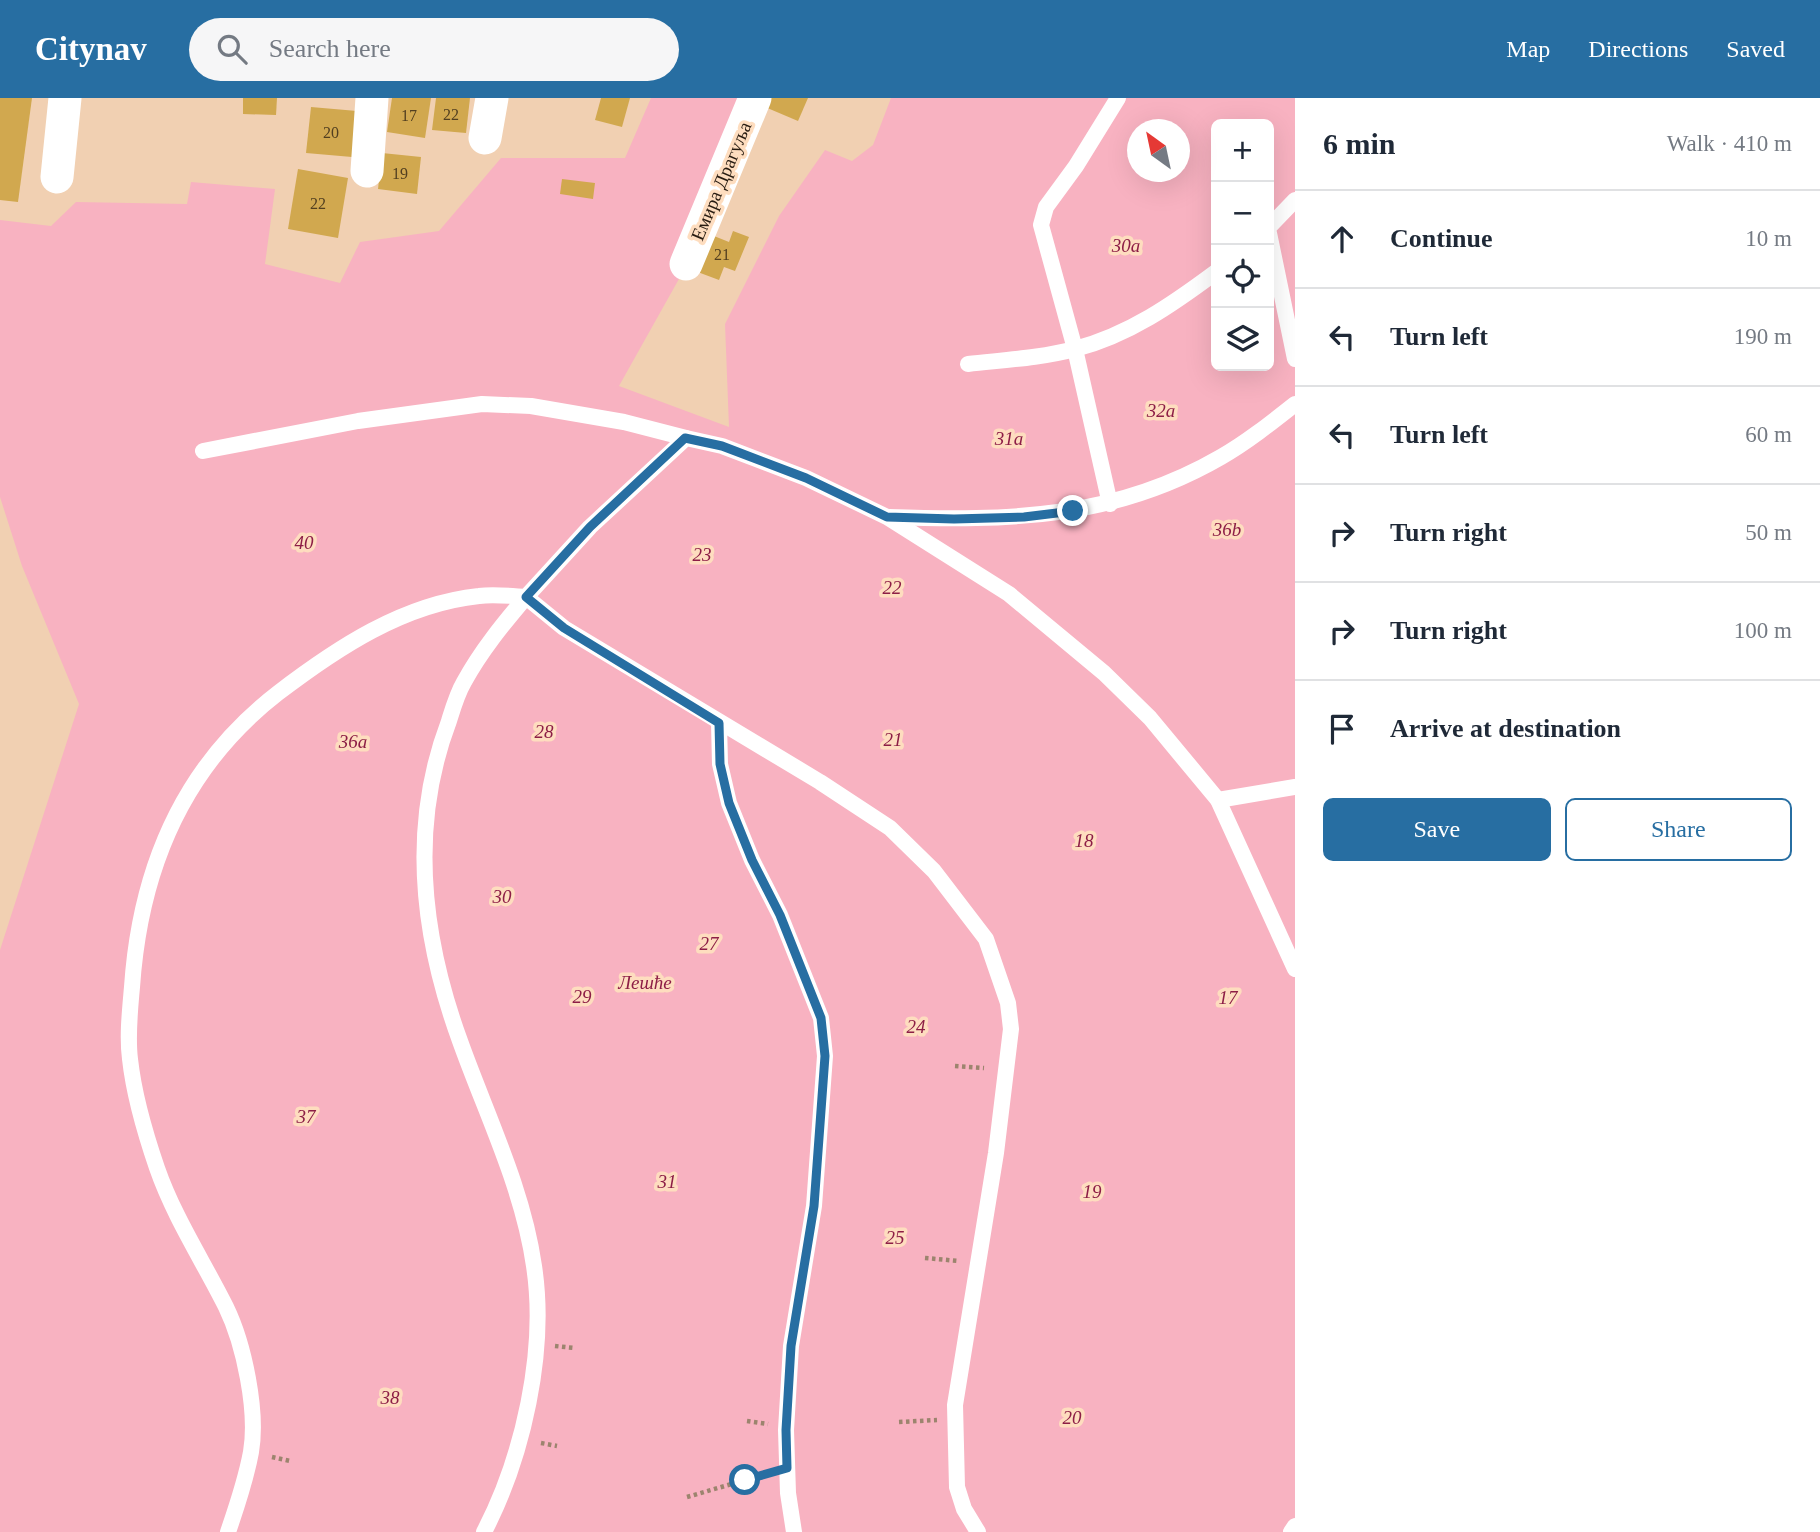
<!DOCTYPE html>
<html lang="en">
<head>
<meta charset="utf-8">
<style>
  body { margin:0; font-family:"Times New Roman",serif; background:#f6f6f7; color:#1f2937 }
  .controls { position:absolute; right:21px; top:21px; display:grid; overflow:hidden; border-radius:10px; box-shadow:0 7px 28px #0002 }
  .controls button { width:63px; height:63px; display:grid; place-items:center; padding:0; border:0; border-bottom:2px solid #e0e1e3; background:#fff; color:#1f2937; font:35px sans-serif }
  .compass { position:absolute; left:1127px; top:21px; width:63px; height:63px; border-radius:50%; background:#fff; box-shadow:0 7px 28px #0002; rotate:327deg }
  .stop { position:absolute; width:21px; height:21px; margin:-16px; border:5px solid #276ea2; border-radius:50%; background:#fff }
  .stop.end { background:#276ea2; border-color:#fff; box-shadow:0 2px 7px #0008 }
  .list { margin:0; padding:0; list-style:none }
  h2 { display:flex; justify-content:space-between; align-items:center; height:91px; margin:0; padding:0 28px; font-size:30px }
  h2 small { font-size:23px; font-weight:400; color:#747a83 }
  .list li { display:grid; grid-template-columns:46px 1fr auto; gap:21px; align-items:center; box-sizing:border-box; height:98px; padding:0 28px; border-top:2px solid #e0e1e3 }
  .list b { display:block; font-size:26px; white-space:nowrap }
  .list em { font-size:23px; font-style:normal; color:#747a83 }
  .actions { display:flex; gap:14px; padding:21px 28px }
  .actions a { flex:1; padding:16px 0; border:2px solid #276ea2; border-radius:10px; text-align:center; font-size:24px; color:#276ea2 }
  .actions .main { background:#276ea2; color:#fff }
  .icon { flex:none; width:38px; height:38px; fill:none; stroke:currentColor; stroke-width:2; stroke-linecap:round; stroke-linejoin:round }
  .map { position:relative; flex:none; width:1295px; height:1434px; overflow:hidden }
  header { display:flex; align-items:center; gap:42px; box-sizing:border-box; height:98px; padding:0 35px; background:#276ea2; color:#fff }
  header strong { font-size:33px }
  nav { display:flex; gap:38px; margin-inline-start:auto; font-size:24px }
  .search { width:490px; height:63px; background:#f6f6f7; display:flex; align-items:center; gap:18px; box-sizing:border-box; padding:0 24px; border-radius:38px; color:#747a83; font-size:26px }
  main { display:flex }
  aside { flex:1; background:#fff }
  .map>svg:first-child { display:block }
  .green { fill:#f8b2c1; fill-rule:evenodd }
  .building { fill:#d1a84f }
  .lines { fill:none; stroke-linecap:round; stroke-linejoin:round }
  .path { stroke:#9c846e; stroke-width:4.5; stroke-dasharray:3.5 3.5; stroke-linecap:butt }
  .lane { stroke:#fff; stroke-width:16 }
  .street { stroke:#fff; stroke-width:33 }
  .route { stroke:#276ea2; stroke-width:9 }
  .labels { text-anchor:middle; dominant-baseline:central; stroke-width:7; stroke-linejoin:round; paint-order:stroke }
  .number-label { font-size:16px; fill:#523f20 }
  .street-label { font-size:19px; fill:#281c11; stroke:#feddbf }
  .park-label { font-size:19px; font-style:italic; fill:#8d1e46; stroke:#feddbf }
</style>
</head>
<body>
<header>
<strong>Citynav</strong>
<div class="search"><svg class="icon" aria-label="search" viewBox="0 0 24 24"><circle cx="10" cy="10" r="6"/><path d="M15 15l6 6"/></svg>Search here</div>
<nav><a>Map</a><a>Directions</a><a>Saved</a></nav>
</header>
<main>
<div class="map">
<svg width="1295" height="1434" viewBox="0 0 1295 1434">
  <rect width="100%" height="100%" fill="#f1d0b2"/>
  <path class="green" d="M 651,0 L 745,0 L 684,172 L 619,288 L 729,329 L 725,226 L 779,118 L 825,52 L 852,63 L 873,47 L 891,0 L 1295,0 L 1295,1434 L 0,1434 L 0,852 L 79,606 L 22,468 L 0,399 L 0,122 L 51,128 L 76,104 L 187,106 L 191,84 L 275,91 L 265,166 L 340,185 L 360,144 L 439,133 L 501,60 L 625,60 ZM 1216,26 L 1269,26 L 1269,268 L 1216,268 ZM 1138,32 L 1180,32 L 1180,74 L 1138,74 Z"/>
  <g class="building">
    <polygon points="0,0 32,0 18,104 0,102"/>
    <polygon points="243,0 277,0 276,17 243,16"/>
    <polygon points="392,0 431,0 425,40 387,34"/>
    <polygon points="436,0 470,0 466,35 432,32"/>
    <polygon points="601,0 630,0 622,29 595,22"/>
    <polygon points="763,0 808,0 798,23 760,7"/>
    <polygon points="311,9 357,13 352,59 306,55"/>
    <polygon points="382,55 421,59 417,96 378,91"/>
    <polygon points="298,71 348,80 338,140 288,131"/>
    <polygon points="562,81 595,85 593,101 560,96"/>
    <polygon points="733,133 749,139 735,173 724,169 719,182 695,173 709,136 729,144"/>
  </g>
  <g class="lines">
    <g class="path">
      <polyline points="955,968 984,970"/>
      <polyline points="925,1160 959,1163"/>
      <polyline points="555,1248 574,1250"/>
      <polyline points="747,1323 768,1326"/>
      <polyline points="899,1324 937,1322"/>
      <polyline points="541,1345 557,1348"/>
      <polyline points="272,1359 290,1363"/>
      <polyline points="687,1399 766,1376"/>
    </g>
    <g class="lane">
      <polyline points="1269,129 1295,102"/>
      <polyline points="1269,135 1295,261"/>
      <path d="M 968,266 C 1003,262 1041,260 1075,251 C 1129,237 1173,206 1216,174"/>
      <polyline points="203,353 358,323 482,306 531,308 624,324 686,340"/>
      <polyline points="1110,406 1075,251 1041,127 1046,109 1076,68 1118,0"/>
      <path d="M 889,419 C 1009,423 1114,421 1221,359 C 1247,344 1271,325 1295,306"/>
      <polyline points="719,625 720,666 729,705 752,762 780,817 821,920 825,958 814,1108 791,1248 786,1332 788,1395 794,1434"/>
      <polyline points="1218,702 1295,689"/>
      <path d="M 228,1434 C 237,1408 246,1381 251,1354 C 258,1313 244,1246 226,1209 C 203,1163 174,1119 157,1070 C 145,1035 134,998 130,961 C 127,938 130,912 132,889 C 140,772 182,669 278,595 C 337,550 403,506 479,498 C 494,496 511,498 526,499 L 590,429 L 686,340 L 722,348 L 806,380 L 887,419 L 1009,496 L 1104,575 L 1150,620 L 1218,702 L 1295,871"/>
      <path d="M 484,1434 C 523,1359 547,1253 534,1168 C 523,1090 486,1016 460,943 C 422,839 409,728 449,623 C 453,610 457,596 464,584 C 481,553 503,526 526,499 L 564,530 L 820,684 L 890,730 L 934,773 L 986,841 L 1008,905 L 1011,931 L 996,1055 L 955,1307 L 957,1389 L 964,1411 L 978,1434"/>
      <polyline points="1291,1434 1295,1428"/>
    </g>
    <g class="street">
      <polyline points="485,40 492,0"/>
      <polyline points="367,73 372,0"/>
      <polyline points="57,79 65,0"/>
      <polyline points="686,166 755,0"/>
    </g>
  </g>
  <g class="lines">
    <polyline class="route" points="745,1382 787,1370 786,1332 791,1248 814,1108 825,958 821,920 780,817 752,762 729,705 720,666 719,625 564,530 526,499 590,429 685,340 722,348 806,380 887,419 954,421 1024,419 1073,413"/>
  </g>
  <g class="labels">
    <g class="number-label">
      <text x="451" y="16">22</text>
      <text x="409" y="17">17</text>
      <text x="331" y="34">20</text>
      <text x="400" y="75">19</text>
      <text x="318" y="105">22</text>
      <text x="722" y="156">21</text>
    </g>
    <g class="street-label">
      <text transform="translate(721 83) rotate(-67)">Емира Драгуља</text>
    </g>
    <g class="park-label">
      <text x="1126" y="147">30a</text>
      <text x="1161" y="312">32a</text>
      <text x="1009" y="340">31a</text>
      <text x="1227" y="431">36b</text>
      <text x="304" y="444">40</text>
      <text x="702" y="456">23</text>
      <text x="892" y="489">22</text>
      <text x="544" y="633">28</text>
      <text x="893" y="641">21</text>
      <text x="353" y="643">36a</text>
      <text x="1084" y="742">18</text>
      <text x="502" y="798">30</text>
      <text x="709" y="845">27</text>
      <text x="645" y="884">Лешће</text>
      <text x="582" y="898">29</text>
      <text x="1228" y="899">17</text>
      <text x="916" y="928">24</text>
      <text x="306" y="1018">37</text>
      <text x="667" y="1083">31</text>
      <text x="1092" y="1093">19</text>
      <text x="895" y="1139">25</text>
      <text x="390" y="1299">38</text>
      <text x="1072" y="1319">20</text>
    </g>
  </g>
</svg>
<div class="controls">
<button>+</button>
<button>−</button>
<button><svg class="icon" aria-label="locate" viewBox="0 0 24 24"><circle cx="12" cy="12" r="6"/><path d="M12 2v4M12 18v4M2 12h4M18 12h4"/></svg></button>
<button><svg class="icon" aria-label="layers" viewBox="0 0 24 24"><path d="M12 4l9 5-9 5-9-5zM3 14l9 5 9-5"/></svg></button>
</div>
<svg class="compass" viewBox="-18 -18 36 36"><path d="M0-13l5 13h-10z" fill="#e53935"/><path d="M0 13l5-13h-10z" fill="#747a83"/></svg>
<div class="stop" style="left:745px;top:1382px"></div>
<div class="stop end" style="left:1073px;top:413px"></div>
</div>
<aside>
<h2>6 min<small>Walk · 410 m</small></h2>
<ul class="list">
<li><svg class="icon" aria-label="ahead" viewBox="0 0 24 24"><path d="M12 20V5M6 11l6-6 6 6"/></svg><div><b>Continue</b></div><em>10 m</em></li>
<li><svg class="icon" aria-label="left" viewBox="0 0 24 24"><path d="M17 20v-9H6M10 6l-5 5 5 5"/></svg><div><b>Turn left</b></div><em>190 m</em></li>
<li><svg class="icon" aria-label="left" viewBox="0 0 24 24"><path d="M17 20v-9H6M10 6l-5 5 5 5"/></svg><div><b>Turn left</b></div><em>60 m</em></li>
<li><svg class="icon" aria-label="right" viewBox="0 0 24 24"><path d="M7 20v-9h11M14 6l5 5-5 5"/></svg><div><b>Turn right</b></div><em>50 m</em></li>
<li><svg class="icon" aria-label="right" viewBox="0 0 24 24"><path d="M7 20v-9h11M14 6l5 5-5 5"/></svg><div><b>Turn right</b></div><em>100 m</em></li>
<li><svg class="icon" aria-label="arrive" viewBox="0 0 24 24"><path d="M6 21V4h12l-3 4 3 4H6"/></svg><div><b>Arrive at destination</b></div></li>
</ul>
<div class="actions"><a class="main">Save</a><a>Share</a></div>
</aside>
</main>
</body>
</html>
